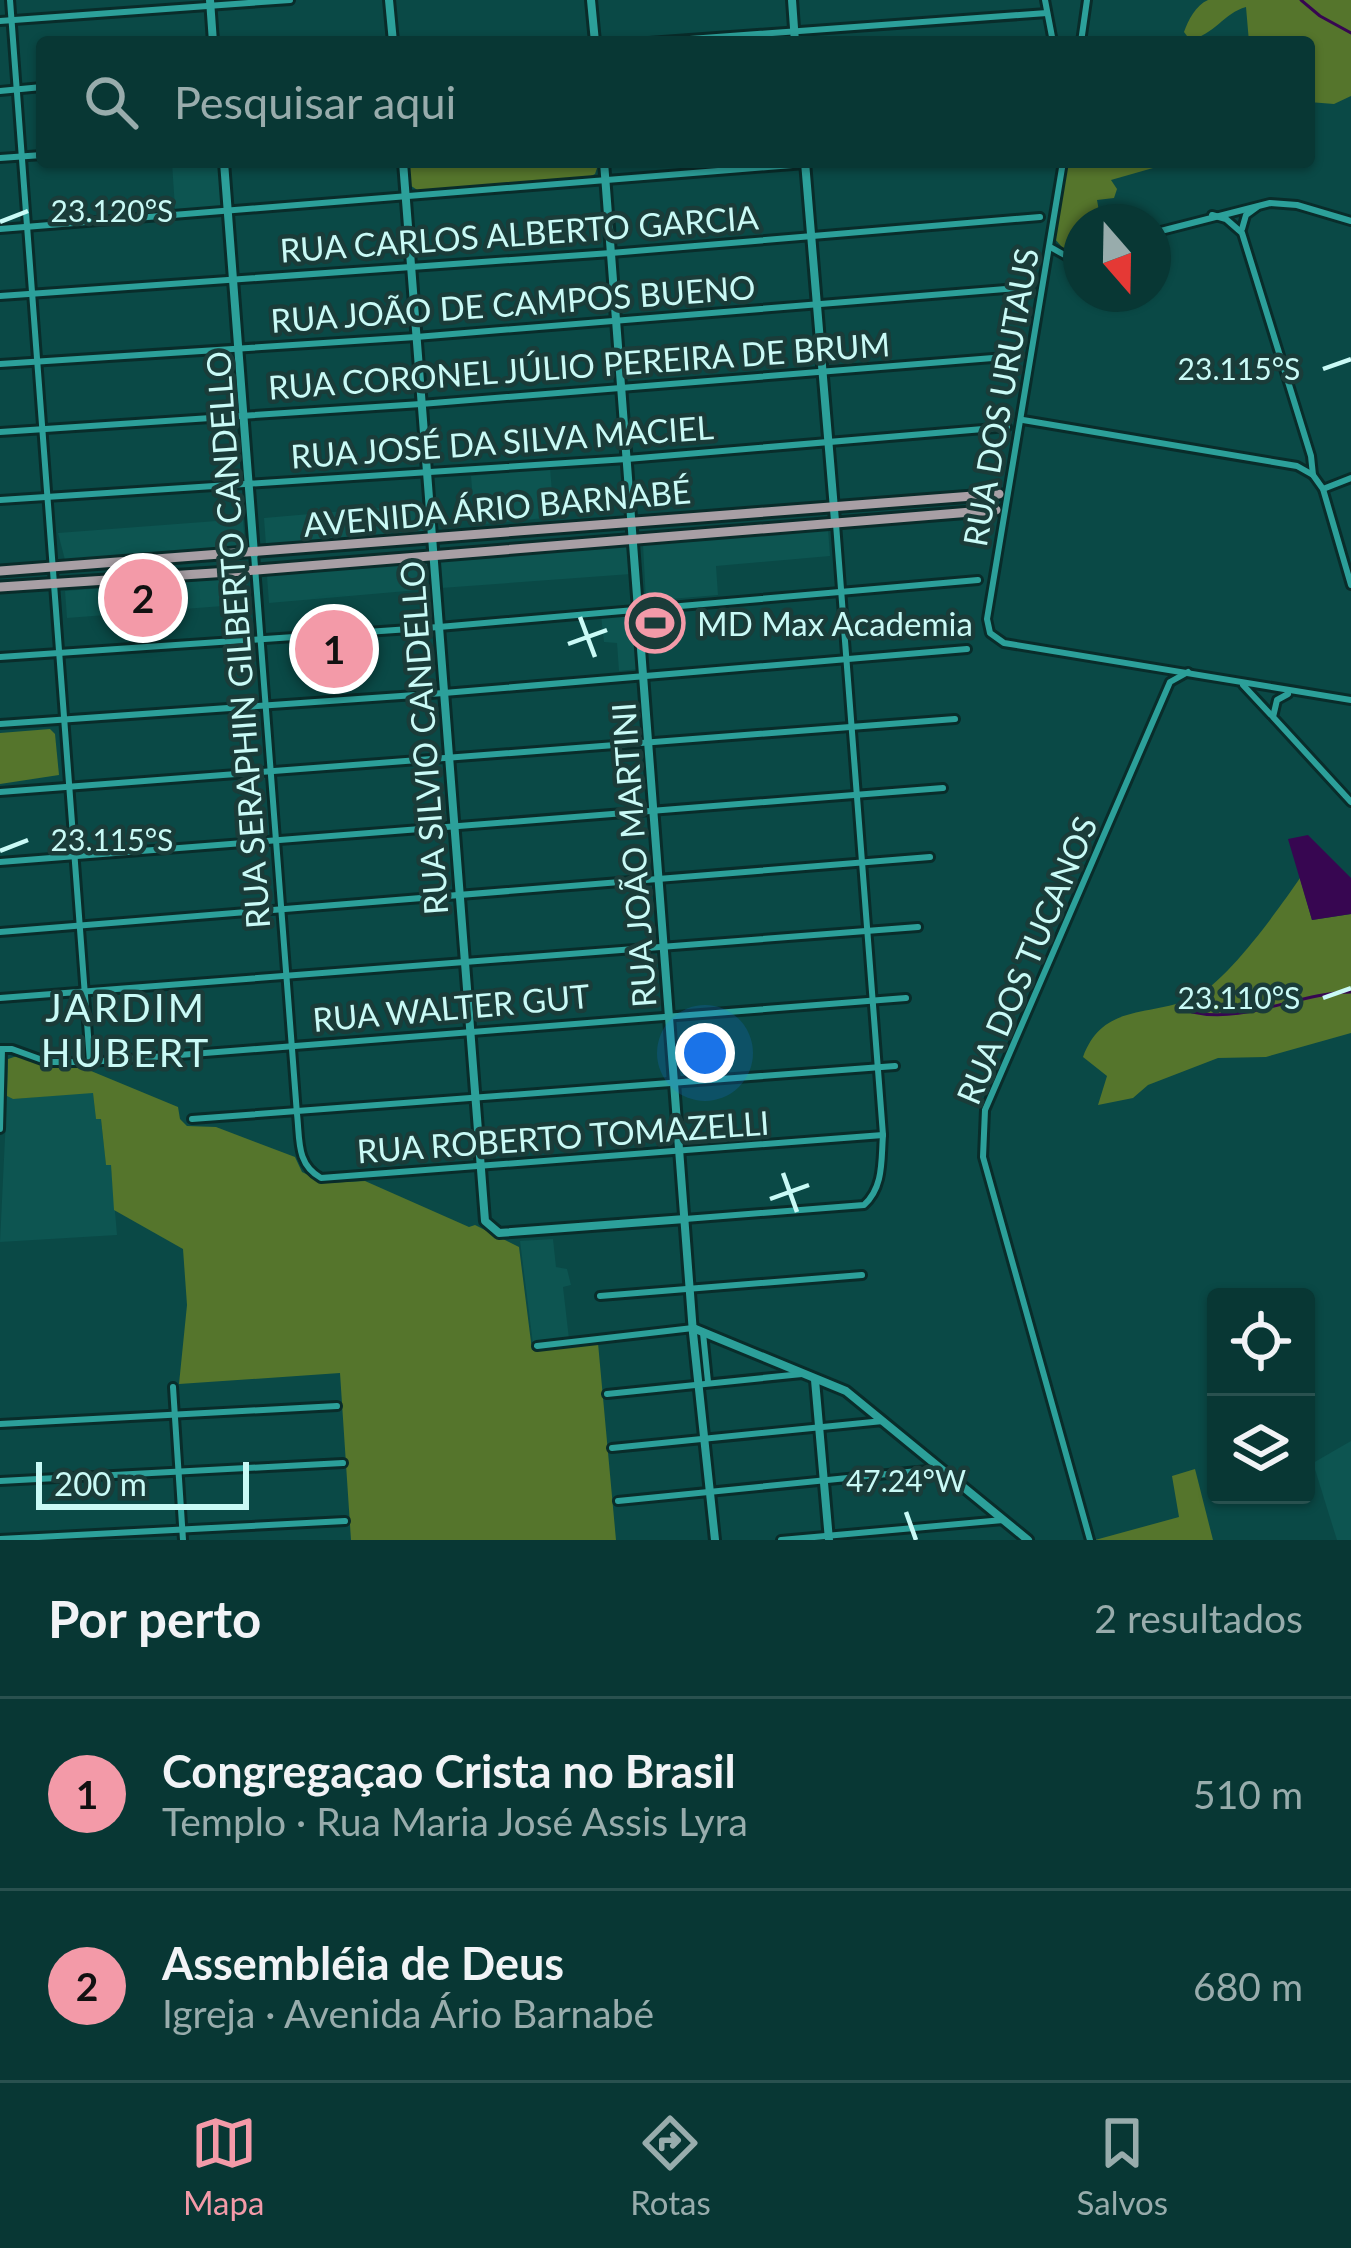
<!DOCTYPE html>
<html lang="pt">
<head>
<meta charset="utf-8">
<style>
  body { margin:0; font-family:Lato,sans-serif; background:#164240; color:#f1f3f6 }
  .controls { position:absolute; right:36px; bottom:36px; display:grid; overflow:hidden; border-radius:12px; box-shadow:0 3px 9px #0004 }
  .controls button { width:108px; height:108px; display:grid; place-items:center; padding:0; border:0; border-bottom:3px solid #29514f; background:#083734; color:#f1f3f6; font:60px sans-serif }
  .compass { position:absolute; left:1063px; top:204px; width:108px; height:108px; border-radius:50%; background:#083734; box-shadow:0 3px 9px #0004; rotate:160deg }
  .scale { position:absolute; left:36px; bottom:30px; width:213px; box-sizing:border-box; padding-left:12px; border:6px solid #c9faf6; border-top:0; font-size:33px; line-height:42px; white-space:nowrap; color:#c9faf6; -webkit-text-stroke:9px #1a3c39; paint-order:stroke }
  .you { position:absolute; left:705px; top:1053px; width:42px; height:42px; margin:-30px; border:9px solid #fff; border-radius:50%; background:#1a73e8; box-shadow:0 0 0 18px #1a73e833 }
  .badge { display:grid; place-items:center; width:78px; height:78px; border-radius:50%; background:#f39aa8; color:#111; font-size:39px; font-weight:700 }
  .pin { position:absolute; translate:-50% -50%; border:6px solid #fff; box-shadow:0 3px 12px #0006 }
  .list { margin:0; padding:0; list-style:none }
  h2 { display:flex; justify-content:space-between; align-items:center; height:156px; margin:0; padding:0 48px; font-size:51px }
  h2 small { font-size:39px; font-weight:400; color:#98acac }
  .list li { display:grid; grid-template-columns:78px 1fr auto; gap:36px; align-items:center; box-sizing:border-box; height:192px; padding:0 48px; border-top:3px solid #29514f }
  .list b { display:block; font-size:45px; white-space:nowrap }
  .list p { margin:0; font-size:39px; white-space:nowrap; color:#98acac }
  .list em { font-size:39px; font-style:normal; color:#98acac }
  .icon { flex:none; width:66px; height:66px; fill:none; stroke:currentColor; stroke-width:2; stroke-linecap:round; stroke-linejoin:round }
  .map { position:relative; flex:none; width:1351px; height:1540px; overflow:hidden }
  .search { position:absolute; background:#083734; box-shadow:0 3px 9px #0004; left:36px; right:36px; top:36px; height:132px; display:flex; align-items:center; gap:30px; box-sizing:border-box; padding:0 42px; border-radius:12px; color:#98acac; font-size:45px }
  .sheet { height:540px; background:#083734 }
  nav { display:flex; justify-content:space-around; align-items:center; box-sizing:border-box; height:168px; border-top:3px solid #29514f; background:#083734; font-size:33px; color:#98acac }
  nav a { display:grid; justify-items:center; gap:6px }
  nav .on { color:#f39aa8 }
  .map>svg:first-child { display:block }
  .built { fill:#0d5551 }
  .green { fill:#55752c }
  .water { fill:#370651 }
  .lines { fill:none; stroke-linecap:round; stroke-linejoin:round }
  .stream { stroke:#370651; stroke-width:3 }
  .minor-casing { stroke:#092c2a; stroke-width:12 }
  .tertiary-casing { stroke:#092c2a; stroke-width:14 }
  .primary-casing { stroke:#092c2a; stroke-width:15 }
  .minor { stroke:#2ca09a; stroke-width:6 }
  .tertiary { stroke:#2ca09a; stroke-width:8 }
  .primary { stroke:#a89fa5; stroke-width:9 }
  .ticks { fill:none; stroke:#c9faf6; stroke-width:4.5 }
  .labels { text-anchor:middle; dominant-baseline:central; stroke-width:9; stroke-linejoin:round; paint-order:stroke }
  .street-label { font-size:33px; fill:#c9faf6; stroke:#1a3c39 }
  .poi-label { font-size:33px; fill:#c9faf6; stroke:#1a3c39; text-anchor:start }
  .quarter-label { font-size:39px; letter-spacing:3px; fill:#c9faf6; stroke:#1a3c39 }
  .ticks-label { font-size:30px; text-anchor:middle; fill:#c9faf6; stroke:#1a3c39; stroke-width:9; stroke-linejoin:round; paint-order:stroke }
</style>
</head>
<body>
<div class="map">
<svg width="1351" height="1540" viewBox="0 0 1351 1540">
  <rect width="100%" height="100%" fill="#0a4946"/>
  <g class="built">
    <polygon points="172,162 222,162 224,207 175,209"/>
    <polygon points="550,468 554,517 475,525 471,476"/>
    <polygon points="425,504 427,532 266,545 264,518"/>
    <polygon points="243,519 245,546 65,560 58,533"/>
    <polygon points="828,529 830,556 716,566 718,595 646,601 643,545"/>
    <polygon points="629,545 631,574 441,588 439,559"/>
    <polygon points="428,562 430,589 269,603 267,576"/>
    <polygon points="247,577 249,604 67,618 65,591"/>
    <polygon points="636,613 639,669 619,671 617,643 604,642 601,615"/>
    <polygon points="93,1092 96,1118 101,1119 106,1164 111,1164 117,1235 0,1242 7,1096 13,1099"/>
    <polygon points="553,1239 556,1267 567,1269 571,1285 563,1287 569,1339 533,1344 520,1241"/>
    <polygon points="1351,1441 1351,1540 1337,1540 1313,1463"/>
  </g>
  <g class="green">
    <path d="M 1208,0 L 1351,0 L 1351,96 L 1334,104 L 1309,102 L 1309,42 L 1249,42 L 1246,7 C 1224,13 1214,35 1190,40 L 1184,32 C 1188,20 1196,5 1208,0 Z"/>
    <polygon points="405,162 599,162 595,174 587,178 419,191 408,184"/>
    <polygon points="1067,162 1174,162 1111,180 1117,189 1114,198 1097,200 1099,211 1093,222 1081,222 1081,251 1067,253 1055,239"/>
    <polygon points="50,729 55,734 59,775 0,784 0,733"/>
    <path d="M 1300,878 L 1312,920 L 1351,914 L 1351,1033 L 1266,1057 L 1218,1058 L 1148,1085 L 1133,1098 L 1098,1105 L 1107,1076 L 1083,1057 C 1103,1002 1152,1017 1193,998 C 1227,982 1278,910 1300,878 Z"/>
    <polygon points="17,1056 50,1068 79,1066 178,1107 180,1119 187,1126 216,1127 295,1157 302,1172 325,1183 365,1181 469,1227 475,1225 519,1247 532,1350 598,1343 616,1540 351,1540 340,1373 179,1384 187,1305 183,1249 114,1210 111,1165 106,1165 101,1119 96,1119 93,1093 13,1099 7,1096 8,1059"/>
    <polygon points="1195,1469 1213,1540 1095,1540 1179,1517 1172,1476"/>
  </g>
  <polygon class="water" points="1308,835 1351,878 1351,914 1312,920 1288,839"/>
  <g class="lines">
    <g class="stream">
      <polyline points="1301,0 1320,16 1351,33"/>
      <path d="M 1192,1012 C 1244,1024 1298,993 1351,992"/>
    </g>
    <g class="minor-casing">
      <g id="minor">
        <polyline points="10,0 90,1062"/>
        <polyline points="1045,0 1053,42"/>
        <polyline points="0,21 290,0"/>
        <polyline points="649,42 1047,13"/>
        <polyline points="1081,42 1087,0"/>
        <polyline points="0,91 42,87"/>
        <polyline points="0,158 42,155"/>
        <polyline points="1063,162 987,619 990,633 1004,643 1351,700"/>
        <polyline points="1212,215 1226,219 1242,233 1311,456 1313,475 1323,489 1351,585"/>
        <polyline points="0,229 805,164"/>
        <polyline points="1242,229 1246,215 1257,207"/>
        <polyline points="1153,233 1270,203 1297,205 1351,221"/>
        <polyline points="1052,248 1070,258 1081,255"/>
        <polyline points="0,296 611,253 1040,217"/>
        <polyline points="0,364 416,337 1030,287"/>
        <polyline points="1023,420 1297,466 1313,475"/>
        <polyline points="0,432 421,404 1018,356"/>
        <polyline points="1323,489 1351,478"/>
        <polyline points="0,500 627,459 1007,427"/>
        <path d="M 254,554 L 297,1114 C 300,1140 296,1164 321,1178 L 883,1135"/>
        <polyline points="0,657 439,627 978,580"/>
        <polyline points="1243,685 1271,715"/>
        <polyline points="1288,694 1277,700 1273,717 1351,802"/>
        <polyline points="0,724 444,693 967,649"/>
        <polyline points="0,792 955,719"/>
        <polyline points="0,862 943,788"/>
        <polyline points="0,932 930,857"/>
        <polyline points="0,998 918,927"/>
        <polyline points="0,1049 12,1049 48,1062 90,1062 906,998"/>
        <polyline points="192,1119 895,1066"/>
        <polyline points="0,1129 2,1049"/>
        <path d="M 685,1219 L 864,1205 C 884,1187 881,1160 883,1135 L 836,524"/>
        <polyline points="600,1296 862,1275"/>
        <polyline points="703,1333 708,1382"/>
        <polyline points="537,1346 693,1328"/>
        <polyline points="173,1387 183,1540"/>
        <polyline points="607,1394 802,1374"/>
        <polyline points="0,1424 337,1406"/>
        <polyline points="612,1448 883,1421"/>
        <polyline points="0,1481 343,1463"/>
        <polyline points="618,1501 938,1469"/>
        <polyline points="0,1539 345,1521"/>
        <polyline points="781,1540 1003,1520"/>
        <polyline points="1090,1540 983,1157 985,1110 1170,682 1188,672"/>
      </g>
    </g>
    <g class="tertiary-casing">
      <g id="tertiary">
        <polyline points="210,0 213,42"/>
        <polyline points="389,0 393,42"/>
        <polyline points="591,0 595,42"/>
        <polyline points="792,0 795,42"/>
        <polyline points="224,162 254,554"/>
        <polyline points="403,162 485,1221 499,1233 685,1219"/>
        <polyline points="604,162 693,1333 715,1540"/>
        <polyline points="805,162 835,521"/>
        <polyline points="693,1328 846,1391 1028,1540"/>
        <polyline points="815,1380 829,1540"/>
      </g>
    </g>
    <g class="primary-casing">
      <g id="primary">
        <polyline points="0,571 999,494"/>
        <polyline points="0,587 244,571 996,510"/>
      </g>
    </g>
    <use href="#minor" class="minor"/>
    <use href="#tertiary" class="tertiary"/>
    <use href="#primary" class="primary"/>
  </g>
  <path class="ticks" d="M 0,222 L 28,211M 1323,369 L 1351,359M 580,617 L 595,657M 568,644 L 607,630M 0,851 L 28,840M 1323,998 L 1351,988M 783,1173 L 797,1212M 770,1199 L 809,1185M 906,1512 L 916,1540"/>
  <defs>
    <g id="stadium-ring" transform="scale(3)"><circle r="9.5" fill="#1a3c39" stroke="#f39aa8" stroke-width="1.5"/><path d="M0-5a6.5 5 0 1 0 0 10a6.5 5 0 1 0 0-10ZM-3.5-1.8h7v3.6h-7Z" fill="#f39aa8"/></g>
  </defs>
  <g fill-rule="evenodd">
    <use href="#stadium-ring" x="655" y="623"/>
  </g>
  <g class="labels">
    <g class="street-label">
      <text transform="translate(519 233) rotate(-4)">RUA CARLOS ALBERTO GARCIA</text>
      <text transform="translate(513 303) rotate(-4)">RUA JOÃO DE CAMPOS BUENO</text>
      <text transform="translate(579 365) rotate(-4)">RUA CORONEL JÚLIO PEREIRA DE BRUM</text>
      <text transform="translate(1000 397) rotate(-80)">RUA DOS URUTAUS</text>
      <text transform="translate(502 441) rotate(-4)">RUA JOSÉ DA SILVA MACIEL</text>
      <text transform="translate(497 507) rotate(-5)">AVENIDA ÁRIO BARNABÉ</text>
      <text transform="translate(237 640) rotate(-94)">RUA SERAPHIN GILBERTO CANDELLO</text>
      <text transform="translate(423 738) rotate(-94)">RUA SILVIO CANDELLO</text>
      <text transform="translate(633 855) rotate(-94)">RUA JOÃO MARTINI</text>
      <text transform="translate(1026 960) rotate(-67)">RUA DOS TUCANOS</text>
      <text transform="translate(451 1007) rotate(-5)">RUA WALTER GUT</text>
      <text transform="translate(563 1136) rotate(-4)">RUA ROBERTO TOMAZELLI</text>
    </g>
    <g class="poi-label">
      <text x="697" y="623">MD Max Academia</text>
    </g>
    <g class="quarter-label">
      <text x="126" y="1007">JARDIM<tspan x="126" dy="45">HUBERT</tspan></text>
    </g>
  </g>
  <g class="ticks-label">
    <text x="112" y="222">23.120°S</text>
    <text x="1239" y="380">23.115°S</text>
    <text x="112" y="851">23.115°S</text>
    <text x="1239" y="1009">23.110°S</text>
    <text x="906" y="1492">47.24°W</text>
  </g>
</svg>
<div class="controls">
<button><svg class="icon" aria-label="locate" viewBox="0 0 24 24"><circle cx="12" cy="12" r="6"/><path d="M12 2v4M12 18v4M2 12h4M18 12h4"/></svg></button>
<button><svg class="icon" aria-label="layers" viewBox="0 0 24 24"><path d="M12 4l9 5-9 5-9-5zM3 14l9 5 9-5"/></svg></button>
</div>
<svg class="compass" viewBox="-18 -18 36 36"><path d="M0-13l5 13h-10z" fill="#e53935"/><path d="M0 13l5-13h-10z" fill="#98acac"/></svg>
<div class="scale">200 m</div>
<div class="you"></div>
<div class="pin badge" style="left:334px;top:649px">1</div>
<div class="pin badge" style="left:143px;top:598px">2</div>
<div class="search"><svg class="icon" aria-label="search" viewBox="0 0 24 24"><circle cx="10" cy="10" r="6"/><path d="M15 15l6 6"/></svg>Pesquisar aqui</div>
</div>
<section class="sheet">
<h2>Por perto<small>2 resultados</small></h2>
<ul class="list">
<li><span class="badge">1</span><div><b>Congregaçao Crista no Brasil</b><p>Templo · Rua Maria José Assis Lyra</p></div><em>510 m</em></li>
<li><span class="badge">2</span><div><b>Assembléia de Deus</b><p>Igreja · Avenida Ário Barnabé</p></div><em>680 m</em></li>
</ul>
</section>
<nav>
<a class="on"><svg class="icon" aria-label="map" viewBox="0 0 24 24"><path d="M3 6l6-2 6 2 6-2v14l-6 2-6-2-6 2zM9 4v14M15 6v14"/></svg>Mapa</a>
<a><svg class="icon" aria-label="directions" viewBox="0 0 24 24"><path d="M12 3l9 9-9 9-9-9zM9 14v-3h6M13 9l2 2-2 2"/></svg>Rotas</a>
<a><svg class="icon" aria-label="saved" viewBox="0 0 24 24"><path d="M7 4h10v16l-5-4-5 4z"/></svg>Salvos</a>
</nav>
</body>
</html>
